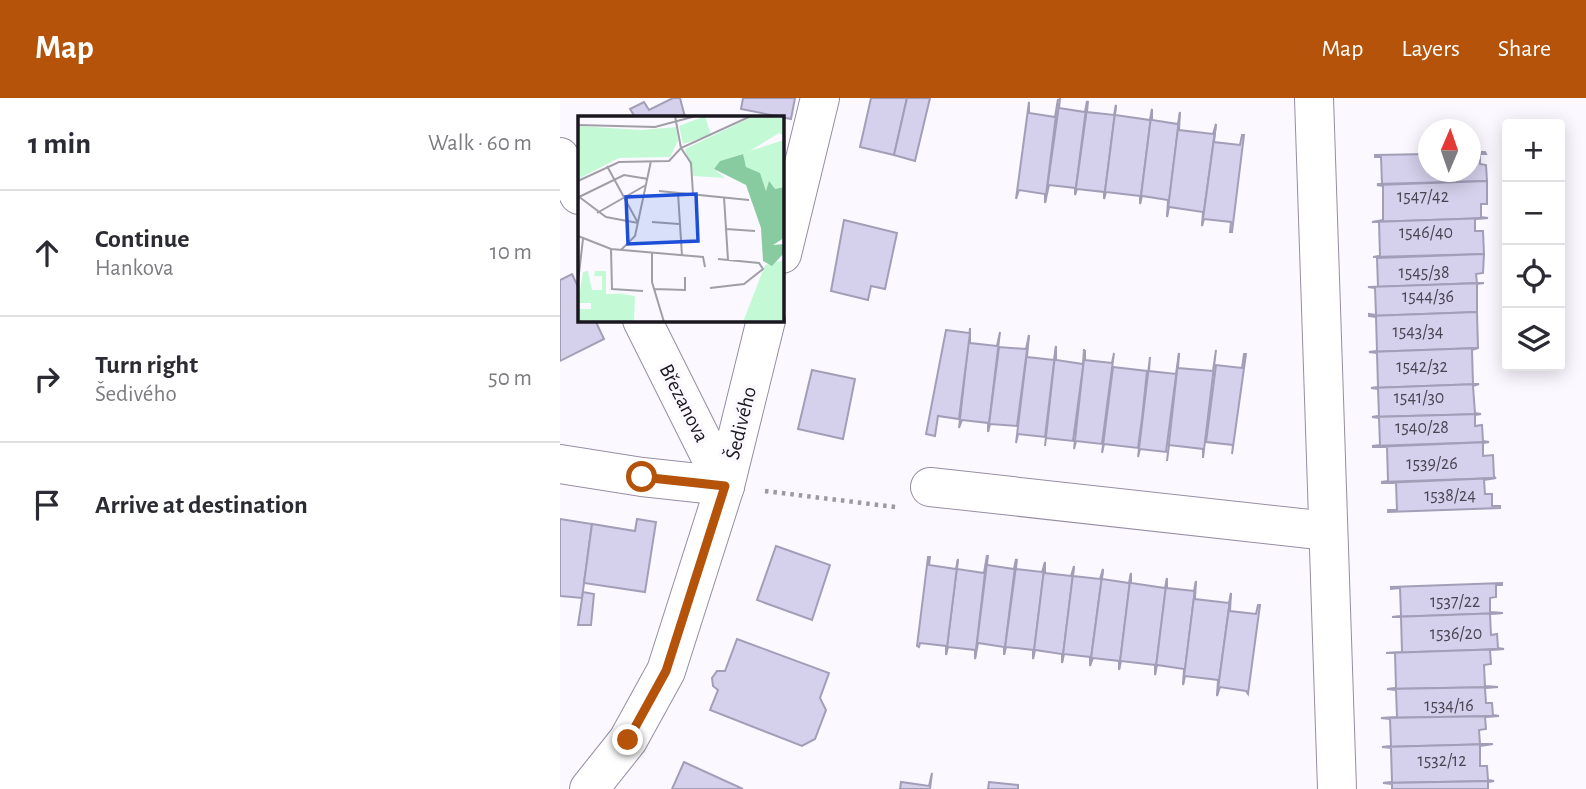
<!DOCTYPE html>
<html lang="en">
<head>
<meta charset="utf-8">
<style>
  body { margin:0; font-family:"Alegreya Sans",sans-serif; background:#f7f7f7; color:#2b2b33 }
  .controls { position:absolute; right:21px; top:21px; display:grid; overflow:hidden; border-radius:7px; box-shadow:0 4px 18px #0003 }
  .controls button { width:63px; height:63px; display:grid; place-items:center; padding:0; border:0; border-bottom:2px solid #e1e1e2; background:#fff; color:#2b2b33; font:35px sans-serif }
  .compass { position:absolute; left:858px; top:21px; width:63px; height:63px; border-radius:50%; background:#fff; box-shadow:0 4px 18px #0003; rotate:2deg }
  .stop { position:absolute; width:21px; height:21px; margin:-16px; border:5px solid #b45309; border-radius:50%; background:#fff }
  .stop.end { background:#b45309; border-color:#fff; box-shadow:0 2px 7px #0008 }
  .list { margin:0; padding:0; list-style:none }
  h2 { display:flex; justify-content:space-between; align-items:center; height:91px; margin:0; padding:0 28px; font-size:30px }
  h2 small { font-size:23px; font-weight:400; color:#7c7c81 }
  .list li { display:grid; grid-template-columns:46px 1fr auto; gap:21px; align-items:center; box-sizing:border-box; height:126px; padding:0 28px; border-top:2px solid #e1e1e2 }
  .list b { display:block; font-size:26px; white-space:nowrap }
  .list p { margin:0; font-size:23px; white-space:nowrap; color:#7c7c81 }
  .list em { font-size:23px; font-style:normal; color:#7c7c81 }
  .icon { flex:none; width:38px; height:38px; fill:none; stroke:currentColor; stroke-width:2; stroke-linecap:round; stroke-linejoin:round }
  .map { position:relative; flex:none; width:1026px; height:691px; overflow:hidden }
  header { display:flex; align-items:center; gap:42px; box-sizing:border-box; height:98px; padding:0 35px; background:#b45309; color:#fff }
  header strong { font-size:33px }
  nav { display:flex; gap:38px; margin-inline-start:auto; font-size:24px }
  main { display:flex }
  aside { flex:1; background:#fff }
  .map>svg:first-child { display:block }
  .building { fill:#d5d0eb; stroke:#a39eb8; stroke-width:2 }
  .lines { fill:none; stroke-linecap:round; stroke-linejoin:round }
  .minor-casing { stroke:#968da4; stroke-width:40 }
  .path { stroke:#9c99a1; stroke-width:4.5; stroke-dasharray:3.5 5; stroke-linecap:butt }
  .minor { stroke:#fff; stroke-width:38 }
  .route { stroke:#b45309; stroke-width:9 }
  .labels { text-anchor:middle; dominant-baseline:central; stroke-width:7; stroke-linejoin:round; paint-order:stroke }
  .number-label { font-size:18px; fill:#4a4553 }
  .street-label { font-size:21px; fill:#1b1720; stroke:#fbf9ff }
  .inset-road { fill:none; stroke:#a19fa6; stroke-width:2 }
  .view { fill:#1d4ed8; fill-opacity:0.15; stroke:#1d4ed8; stroke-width:3.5 }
  .inset-edge { fill:none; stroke:#1b1720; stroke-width:3.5 }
</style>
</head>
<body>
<header>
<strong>Map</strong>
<nav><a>Map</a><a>Layers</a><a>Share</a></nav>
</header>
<main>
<aside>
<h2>1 min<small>Walk · 60 m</small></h2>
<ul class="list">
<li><svg class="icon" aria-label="ahead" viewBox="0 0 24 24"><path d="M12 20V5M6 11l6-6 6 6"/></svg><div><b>Continue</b><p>Hankova</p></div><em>10 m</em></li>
<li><svg class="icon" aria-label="right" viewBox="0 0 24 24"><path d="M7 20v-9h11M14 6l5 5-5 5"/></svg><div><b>Turn right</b><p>Šedivého</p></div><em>50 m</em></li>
<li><svg class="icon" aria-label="arrive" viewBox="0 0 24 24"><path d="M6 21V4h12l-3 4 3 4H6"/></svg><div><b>Arrive at destination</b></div></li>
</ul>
</aside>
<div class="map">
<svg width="1026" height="691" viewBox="0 0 1026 691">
  <rect width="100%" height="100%" fill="#fbf9ff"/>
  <g class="building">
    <polygon points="113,0 120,0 125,19 75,19 70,11 84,4 89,12"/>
    <polygon points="183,0 235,0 231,21 181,11"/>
    <polygon points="311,0 347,0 334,57 300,49"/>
    <polygon points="347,0 370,0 355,63 334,57"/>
    <polygon points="500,0 499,10 525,14 527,3 515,97 515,90 489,87 485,105"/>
    <polygon points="498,1 485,105 485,96 459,92 456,101 469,4 469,15 495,19"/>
    <polygon points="528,3 527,14 554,17 556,7 544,101 544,94 517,91 515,97"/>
    <polygon points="556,7 555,17 590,22 592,11 580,106 580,98 546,94 544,101"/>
    <polygon points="592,11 592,22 618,26 620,14 607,119 608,102 582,98 580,106"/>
    <polygon points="620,14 619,32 653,36 656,26 642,128 643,114 609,109 607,119"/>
    <polygon points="656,26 654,44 680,47 682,37 684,37 672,134 670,134 671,124 644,121 642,128"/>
    <polygon points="911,54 925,54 926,56 920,56 920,66 926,67 927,83 817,86 822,86 821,59 815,59 815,57 869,56 869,74 911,74"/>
    <polygon points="927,83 927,106 921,106 921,119 928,120 812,124 823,122 823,88 817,87"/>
    <polygon points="928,120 915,121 915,133 923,133 924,156 813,159 820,158 819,124 812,124"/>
    <polygon points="284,122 337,135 325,191 311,188 308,202 271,193"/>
    <polygon points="924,156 923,175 916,176 917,185 818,189 817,160"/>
    <polygon points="12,176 19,191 19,222 35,222 44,241 0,263 0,182"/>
    <polygon points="924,185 917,186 917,214 809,218 809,216 816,217 815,190 808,189"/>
    <polygon points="917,214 918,250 809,254 817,253 816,219 809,218"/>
    <polygon points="410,230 410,245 437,248 440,234 428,334 428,325 402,322 399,330"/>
    <polygon points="386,232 410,235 399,321 378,318 375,338 366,336"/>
    <polygon points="469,237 467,259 494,262 496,248 485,339 458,336 456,345"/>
    <polygon points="469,237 457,328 430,326 428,334 439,249 466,251"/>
    <polygon points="496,248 496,262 523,266 524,251 524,262 513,343 486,340 485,348"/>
    <polygon points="918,250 912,252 913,286 919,286 811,290 818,289 817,255 809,254"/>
    <polygon points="525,252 525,262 552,265 554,255 542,346 516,343 514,351"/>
    <polygon points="656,252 643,360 643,351 609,347 607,363 619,255 618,270 653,273"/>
    <polygon points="619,255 606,354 580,351 578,359 590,259 589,273 616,276"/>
    <polygon points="684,256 686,256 672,356 673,347 646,344 648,329 656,267 682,270"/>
    <polygon points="553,269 587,273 582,321 578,350 544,346 542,355"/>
    <polygon points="252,272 295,281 283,341 238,331"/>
    <polygon points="919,286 913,288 915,315 921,316 812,319 819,318 818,291 811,290"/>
    <polygon points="921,316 915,317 915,328 922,327 923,343 929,344 812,348 820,347 819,320 812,319"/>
    <polygon points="929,344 923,345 923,358 933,357 934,379 936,380 821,384 828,383 827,349 812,349"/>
    <polygon points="936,380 924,382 925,396 932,396 932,408 940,408 940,410 828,414 828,412 837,412 836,385 821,385"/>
    <polygon points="0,421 32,426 22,500 0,498"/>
    <polygon points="77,421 96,424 85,494 24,485 32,426 75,433"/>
    <polygon points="216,448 270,467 252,522 197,502"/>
    <polygon points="427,457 415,561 415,552 388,549 386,557 398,461 397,471 424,475"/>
    <polygon points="428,457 427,467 454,471 456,461 444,557 444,549 418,545 415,561"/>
    <polygon points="368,459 370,459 369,467 396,471 398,461 386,557 386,548 360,545 359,549 357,548"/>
    <polygon points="457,461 456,471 482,474 485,464 473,561 473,552 446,549 444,557"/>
    <polygon points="485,464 485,475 511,478 514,468 502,565 502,556 475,552 473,561"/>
    <polygon points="514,468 513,478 540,481 543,471 530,568 530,559 504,556 502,565"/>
    <polygon points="543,471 542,481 569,485 571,475 559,572 559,563 533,560 530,568"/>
    <polygon points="571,475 571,485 605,490 607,480 595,577 595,567 561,563 559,572"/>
    <polygon points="607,480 607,490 634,493 636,483 623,587 624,571 597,567 595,577"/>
    <polygon points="636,483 635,501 669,505 671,495 657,598 658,582 625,578 623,587"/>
    <polygon points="942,485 942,487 936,487 936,499 930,500 930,514 943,515 832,519 841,518 840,490 831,491 831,489"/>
    <polygon points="23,494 34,496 31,527 18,527"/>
    <polygon points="671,495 670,513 696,516 698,507 700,507 688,596 686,593 660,589 657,598"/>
    <polygon points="943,515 930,516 931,537 937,536 938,550 944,551 826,555 842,554 841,519 832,519"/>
    <polygon points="177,541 269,575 260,600 266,612 255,641 242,648 150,612 158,592 153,588 152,580 157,573 165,573"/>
    <polygon points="944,551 930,552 931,566 924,567 925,588 938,589 827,591 836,590 835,555 826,555"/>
    <polygon points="938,589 925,590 926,605 932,605 933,617 939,618 821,620 837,619 836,592 827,591"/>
    <polygon points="939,618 925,619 926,631 919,632 920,646 933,646 822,649 831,648 830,621 821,620"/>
    <polygon points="933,646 920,648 920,668 927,668 928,682 934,683 823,685 832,684 831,650 822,649"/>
    <polygon points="124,664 183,691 112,691"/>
    <polygon points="372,675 370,691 340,691 341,684 369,688"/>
    <polygon points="934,683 928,684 928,691 832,691 832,686 823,685"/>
    <polygon points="429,684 458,687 458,691 428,691"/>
  </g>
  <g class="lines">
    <g class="minor-casing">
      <g id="minor">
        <polyline points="754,0 777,691"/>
        <polyline points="0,59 19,97"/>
        <polyline points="222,156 260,0"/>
        <polyline points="82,222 165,388"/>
        <polyline points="0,366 82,379 165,388"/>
        <polyline points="370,389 768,433"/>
        <polyline points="29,691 68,642 106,573 165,388 206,222"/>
      </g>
    </g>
    <polyline class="path" points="205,393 335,409"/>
    <use href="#minor" class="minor"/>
  </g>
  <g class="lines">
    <polyline class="route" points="68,642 106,573 165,388 82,379"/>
  </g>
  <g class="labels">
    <g class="number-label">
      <text x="863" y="99">1547/42</text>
      <text x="866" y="135">1546/40</text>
      <text x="864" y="175">1545/38</text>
      <text x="868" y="199">1544/36</text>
      <text x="858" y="234">1543/34</text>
      <text x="862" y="269">1542/32</text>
      <text x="859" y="300">1541/30</text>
      <text x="862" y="330">1540/28</text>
      <text x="872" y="366">1539/26</text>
      <text x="890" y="398">1538/24</text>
      <text x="895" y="504">1537/22</text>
      <text x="896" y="536">1536/20</text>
      <text x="889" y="608">1534/16</text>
      <text x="882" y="663">1532/12</text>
    </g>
    <g class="street-label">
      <text transform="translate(124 305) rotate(63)">Březanova</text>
      <text transform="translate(181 325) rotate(-76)">Šedivého</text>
    </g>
  </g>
  <g transform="translate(18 18)">
    <rect width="206" height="206" fill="#fbf9ff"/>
    <path d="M 127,0 L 133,19 L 105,28 L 101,10 ZM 176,0 L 206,0 L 206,20 L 201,17 L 172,35 L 206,24 L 206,71 L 188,75 L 182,58 L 168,51 L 164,38 L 142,45 L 136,53 L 147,62 L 115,60 L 107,33 ZM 0,10 L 63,14 L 98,11 L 100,25 L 92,41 L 41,42 L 0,63 ZM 206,144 L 206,206 L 165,206 L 187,149 ZM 10,155 L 14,174 L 24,174 L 24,160 L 16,160 L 17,155 L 28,155 L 28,178 L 57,177 L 43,178 L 57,180 L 56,206 L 1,206 L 0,193 L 13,193 L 13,187 L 0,187 L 5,156 Z" fill="#c4f9d6"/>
    <path d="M 165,38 L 168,51 L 182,57 L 188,75 L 191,65 L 197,73 L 206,71 L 206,122 L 195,129 L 206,128 L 206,137 L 194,150 L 185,145 L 183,112 L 168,69 L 136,53 L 142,45 Z" fill="#88cba1"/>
    <path class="inset-road" d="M 97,0 L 103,32 L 113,47 L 115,78M 0,9 L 77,11 L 118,0M 29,50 L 60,107M 0,65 L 41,46 L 91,45 L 103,32 L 173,0M 81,75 L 171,84M 100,77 L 104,140M 0,80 L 28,101 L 60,107M 1,81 L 46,59 L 70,63M 146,81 L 150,144M 19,97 L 68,69M 74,106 L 101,108M 148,113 L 177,115M 0,120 L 33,133 L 125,141 L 127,151M 33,133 L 34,173 L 65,175M 43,134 L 57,120 L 73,45M 74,137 L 74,166 L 86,206M 0,166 L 5,123M 132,172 L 166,168 L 185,153 L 181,147 L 140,143M 76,173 L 107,174 L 107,161"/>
    <path class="view" d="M 118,78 L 120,125 L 50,128 L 48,81 Z"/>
    <rect width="206" height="206" class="inset-edge"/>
  </g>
</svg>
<div class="controls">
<button>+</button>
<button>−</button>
<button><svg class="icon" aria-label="locate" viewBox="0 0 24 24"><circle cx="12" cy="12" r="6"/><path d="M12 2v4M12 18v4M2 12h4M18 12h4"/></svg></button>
<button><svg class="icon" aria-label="layers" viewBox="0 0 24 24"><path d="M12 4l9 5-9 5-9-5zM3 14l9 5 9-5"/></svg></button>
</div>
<svg class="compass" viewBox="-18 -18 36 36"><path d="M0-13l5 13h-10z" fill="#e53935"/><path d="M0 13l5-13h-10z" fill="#7c7c81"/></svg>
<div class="stop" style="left:82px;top:379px"></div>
<div class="stop end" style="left:68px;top:642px"></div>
</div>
</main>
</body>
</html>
